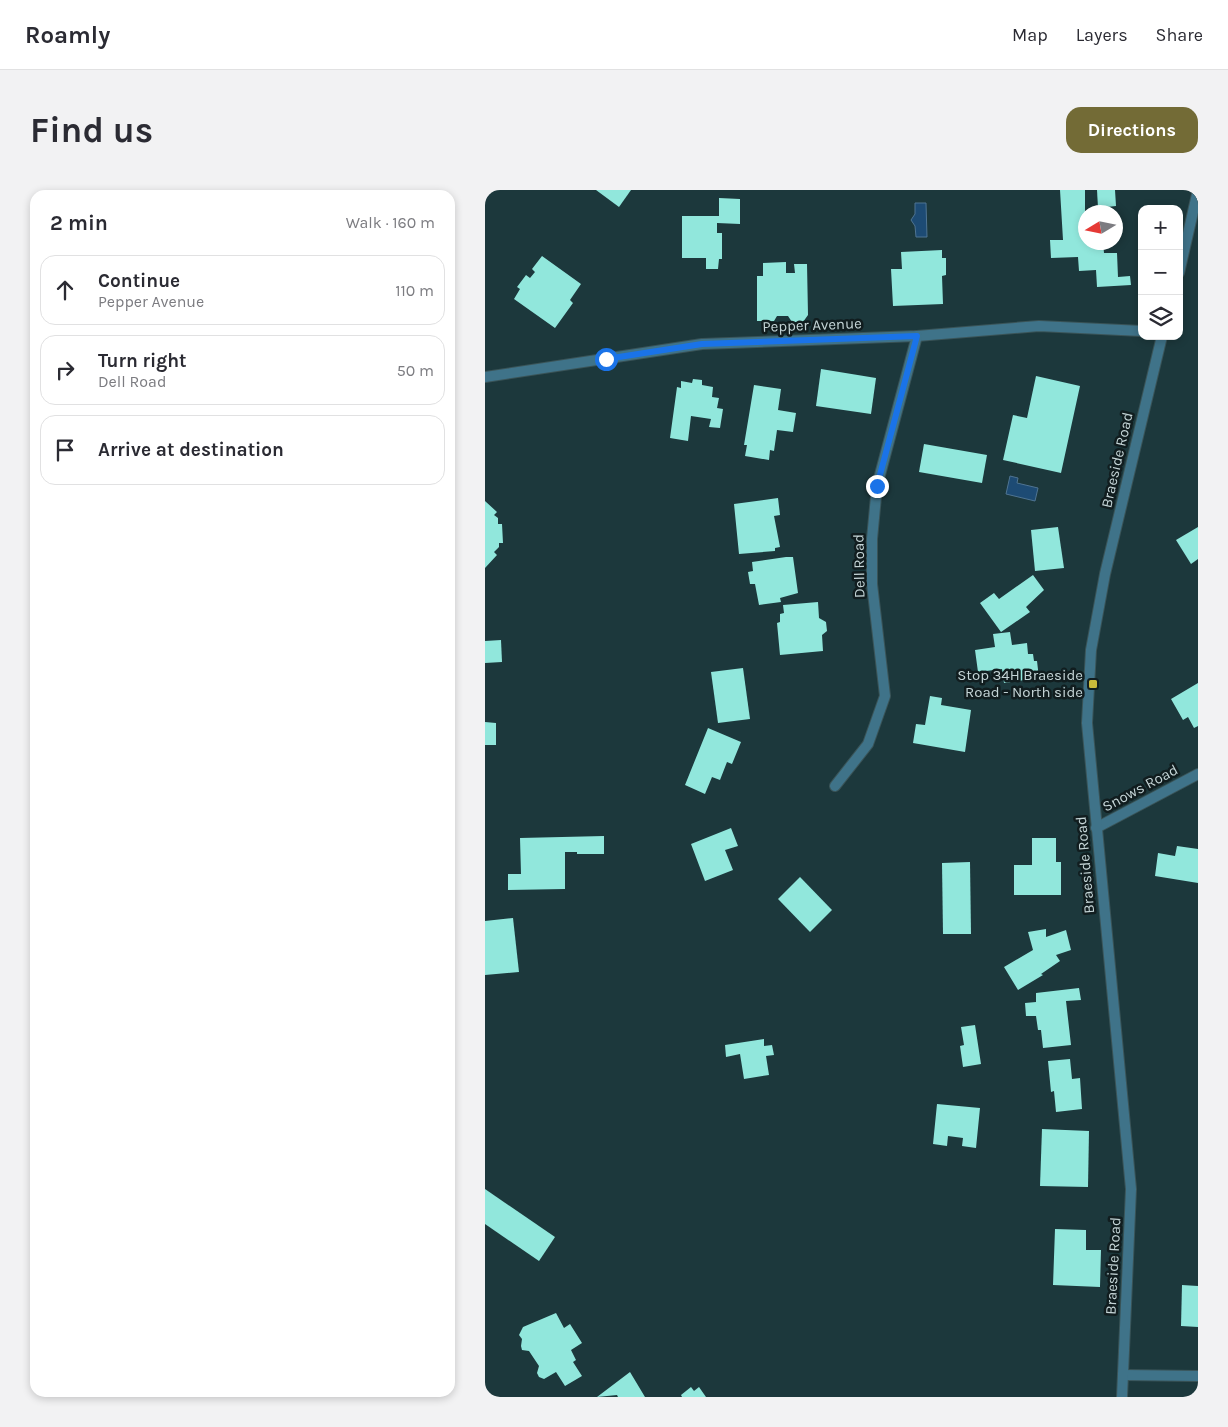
<!DOCTYPE html>
<html lang="en">
<head>
<meta charset="utf-8">
<style>
  body { margin:0; font-family:Karla,sans-serif; background:#f2f2f3; color:#2b2b33 }
  .controls { position:absolute; right:15px; top:15px; display:grid; overflow:hidden; border-radius:10px; box-shadow:0 2px 8px #0003 }
  .controls button { width:45px; height:45px; display:grid; place-items:center; padding:0; border:0; border-bottom:1px solid #e1e1e2; background:#fff; color:#2b2b33; font:25px sans-serif }
  .compass { position:absolute; left:593px; top:15px; width:45px; height:45px; border-radius:50%; background:#fff; box-shadow:0 2px 8px #0003; rotate:260deg }
  .stop { position:absolute; width:15px; height:15px; margin:-11px; border:4px solid #1a73e8; border-radius:50%; background:#fff }
  .stop.end { background:#1a73e8; border-color:#fff; box-shadow:0 1px 5px #0008 }
  .list { margin:0; padding:0; list-style:none }
  h2 { display:flex; justify-content:space-between; align-items:center; height:65px; margin:0; padding:0 20px; font-size:21px }
  h2 small { font-size:16px; font-weight:400; color:#7c7c81 }
  .list li { display:grid; grid-template-columns:32px 1fr auto; gap:15px; align-items:center; box-sizing:border-box; height:70px; margin:0 10px 10px; padding:0 10px; border:1px solid #e1e1e2; border-radius:15px }
  .list b { display:block; font-size:19px; white-space:nowrap }
  .list p { margin:0; font-size:16px; white-space:nowrap; color:#7c7c81 }
  .list em { font-size:16px; font-style:normal; color:#7c7c81 }
  .icon { flex:none; width:28px; height:28px; fill:none; stroke:currentColor; stroke-width:2; stroke-linecap:round; stroke-linejoin:round }
  .map { position:relative; flex:none; width:713px; height:1207px; overflow:hidden; border-radius:15px }
  header { display:flex; align-items:center; gap:30px; box-sizing:border-box; height:70px; padding:0 25px; background:#fff; border-bottom:1px solid #e1e1e2 }
  header strong { font-size:24px }
  nav { display:flex; gap:28px; margin-inline-start:auto; font-size:18px }
  .intro { display:flex; align-items:center; justify-content:space-between; box-sizing:border-box; height:120px; padding:0 30px }
  h1 { margin:0; font-size:35px }
  .button { padding:12px 22px; border-radius:15px; background:#736b36; color:#fff; font-size:18px; font-weight:700 }
  main { display:flex; gap:30px; padding:0 30px }
  aside { flex:1; background:#fff; border-radius:15px; box-shadow:0 2px 8px #0003 }
  .map>svg:first-child { display:block }
  .water { fill:#1d4b74; stroke:#4f7492 }
  .building { fill:#91e7dc }
  .lines { fill:none; stroke-linecap:round; stroke-linejoin:round }
  .street-casing { stroke:#3a5458; stroke-width:12 }
  .street { stroke:#3f7389; stroke-width:10 }
  .route { stroke:#1a73e8; stroke-width:6 }
  .poi-dot { fill:#caba3a; stroke:#111d1f; stroke-width:2 }
  .labels { text-anchor:middle; dominant-baseline:central; stroke-width:5; stroke-linejoin:round; paint-order:stroke }
  .street-label { font-size:15px; fill:#c5d5d7; stroke:#111d1f }
  .poi-label { font-size:15px; fill:#c5d5d7; stroke:#111d1f; text-anchor:end }
</style>
</head>
<body>
<header>
<strong>Roamly</strong>
<nav><a>Map</a><a>Layers</a><a>Share</a></nav>
</header>
<div class="intro"><h1>Find us</h1><a class="button">Directions</a></div>
<main>
<aside>
<h2>2 min<small>Walk · 160 m</small></h2>
<ul class="list">
<li><svg class="icon" aria-label="ahead" viewBox="0 0 24 24"><path d="M12 20V5M6 11l6-6 6 6"/></svg><div><b>Continue</b><p>Pepper Avenue</p></div><em>110 m</em></li>
<li><svg class="icon" aria-label="right" viewBox="0 0 24 24"><path d="M7 20v-9h11M14 6l5 5-5 5"/></svg><div><b>Turn right</b><p>Dell Road</p></div><em>50 m</em></li>
<li><svg class="icon" aria-label="arrive" viewBox="0 0 24 24"><path d="M6 21V4h12l-3 4 3 4H6"/></svg><div><b>Arrive at destination</b></div></li>
</ul>
</aside>
<div class="map">
<svg width="713" height="1207" viewBox="0 0 713 1207">
  <rect width="100%" height="100%" fill="#1c383c"/>
  <g class="water">
    <polygon points="430,13 441,13 442,47 431,47 430,36 426,30 430,24"/>
    <polygon points="525,286 533,288 532,293 553,298 550,311 521,304"/>
  </g>
  <g class="building">
    <polygon points="111,0 146,0 134,17"/>
    <polygon points="575,0 600,0 600,52 618,52 619,63 632,63 633,87 645,86 646,95 612,97 611,80 594,81 593,67 566,68 565,50 578,50"/>
    <polygon points="612,0 630,0 631,16 613,18"/>
    <polygon points="234,8 255,9 255,34 232,33 232,43 237,43 237,69 234,69 233,79 221,79 221,68 197,68 197,26 234,26"/>
    <polygon points="457,60 457,68 461,68 461,85 457,86 458,114 408,116 406,79 417,79 416,62"/>
    <polygon points="57,66 96,94 85,110 88,113 70,138 29,109 35,99 32,97 41,85 45,88 50,82 47,79"/>
    <polygon points="301,72 301,83 310,83 309,74 322,74 323,125 318,132 307,132 303,126 292,126 289,131 272,131 272,86 278,86 278,73"/>
    <polygon points="336,179 391,188 386,224 331,216"/>
    <polygon points="551,186 595,196 576,283 518,270 528,225 542,228"/>
    <polygon points="208,189 217,190 217,195 228,197 227,207 234,208 232,218 238,219 235,238 224,237 226,229 206,226 203,251 185,248 192,197 196,198 196,191 207,193"/>
    <polygon points="269,195 296,199 293,220 311,223 308,242 292,240 289,261 285,260 284,270 260,266 262,255 259,255"/>
    <polygon points="439,254 502,265 497,293 434,282"/>
    <polygon points="293,308 295,325 289,326 295,357 290,358 290,361 254,364 249,314"/>
    <polygon points="0,311 12,322 9,325 13,328 13,334 17,334 18,353 14,353 14,357 9,362 12,365 0,378"/>
    <polygon points="573,337 579,378 550,381 546,340"/>
    <polygon points="713,337 713,369 706,374 691,350"/>
    <polygon points="301,367 308,367 313,403 295,408 296,412 274,415 270,394 265,394 263,382 268,381 267,372"/>
    <polygon points="548,385 559,400 541,417 545,422 516,442 495,413 509,403 514,409"/>
    <polygon points="333,412 334,428 341,432 342,441 337,445 338,461 295,465 292,433 295,432 295,424 299,423 298,415"/>
    <polygon points="525,442 527,455 542,453 543,464 548,464 549,471 552,471 554,488 519,493 517,479 493,482 490,460 510,457 508,444"/>
    <polygon points="16,450 17,472 0,473 0,451"/>
    <polygon points="258,478 265,529 233,533 226,482"/>
    <polygon points="713,493 713,536 709,538 703,527 698,530 686,509"/>
    <polygon points="445,506 457,508 456,515 486,520 480,562 428,553 431,534 440,535"/>
    <polygon points="0,532 11,533 11,555 0,555"/>
    <polygon points="223,538 256,552 247,574 242,572 235,590 227,587 220,604 200,595"/>
    <polygon points="246,638 253,656 240,660 248,680 220,691 206,654"/>
    <polygon points="119,646 119,664 92,664 92,662 80,662 80,699 23,700 23,684 36,684 35,648"/>
    <polygon points="547,648 571,648 571,672 576,672 576,705 529,705 529,675 547,675"/>
    <polygon points="692,656 713,659 713,693 670,686 673,663 690,666"/>
    <polygon points="485,672 486,744 458,744 457,673"/>
    <polygon points="315,687 347,720 325,742 293,709"/>
    <polygon points="28,728 34,782 0,785 0,731"/>
    <polygon points="561,739 561,747 581,740 586,760 571,765 575,771 556,784 558,785 533,800 519,777 548,760 543,742"/>
    <polygon points="594,798 596,810 581,811 586,855 558,858 556,840 553,840 551,826 541,826 540,813 551,812 551,803"/>
    <polygon points="490,835 496,874 478,877 475,856 479,855 476,837"/>
    <polygon points="279,849 279,856 287,855 289,865 281,866 284,885 259,889 255,864 241,867 240,855"/>
    <polygon points="585,869 587,889 595,888 597,919 571,922 569,901 566,902 563,871"/>
    <polygon points="452,914 495,918 491,958 477,956 478,948 463,946 462,956 448,954"/>
    <polygon points="557,939 604,941 603,997 555,996"/>
    <polygon points="0,999 70,1047 54,1071 0,1034"/>
    <polygon points="570,1039 601,1040 601,1060 616,1060 615,1097 568,1095"/>
    <polygon points="697,1095 713,1096 713,1137 696,1136"/>
    <polygon points="71,1123 79,1138 85,1134 97,1153 86,1160 91,1170 88,1172 97,1186 80,1196 71,1182 59,1189 54,1187 52,1183 54,1176 44,1161 37,1160 36,1156 37,1149 34,1145 38,1137"/>
    <polygon points="145,1182 160,1207 133,1207 132,1205 112,1207"/>
    <polygon points="206,1197 209,1201 214,1197 221,1207 197,1207 196,1205"/>
  </g>
  <g class="lines">
    <g class="street-casing">
      <g id="street">
        <polyline points="694,83 713,0"/>
        <polyline points="0,187 217,154 432,146 554,136 657,141"/>
        <polyline points="350,596 383,554 400,506 387,394 387,349 392,296 432,146"/>
        <polyline points="611,638 713,584"/>
        <polyline points="638,1185 713,1186"/>
        <polyline points="637,1207 646,999 602,533 606,460 620,384 677,146"/>
      </g>
    </g>
    <use href="#street" class="street"/>
  </g>
  <g class="lines">
    <polyline class="route" points="121,169 217,154 432,146 392,296"/>
  </g>
  <rect class="poi-dot" x="603" y="489" width="10" height="10" rx="2.5"/>
  <g class="labels">
    <g class="street-label">
      <text transform="translate(327 135) rotate(-2)">Pepper Avenue</text>
      <text transform="translate(632 270) rotate(-77)">Braeside Road</text>
      <text transform="translate(374 376) rotate(-91)">Dell Road</text>
      <text transform="translate(655 598) rotate(-28)">Snows Road</text>
      <text transform="translate(600 675) rotate(-95)">Braeside Road</text>
      <text transform="translate(628 1076) rotate(-87)">Braeside Road</text>
    </g>
    <g class="poi-label">
      <text x="598" y="485">Stop 34H Braeside<tspan x="598" dy="17">Road - North side</tspan></text>
    </g>
  </g>
</svg>
<div class="controls">
<button>+</button>
<button>−</button>
<button><svg class="icon" aria-label="layers" viewBox="0 0 24 24"><path d="M12 4l9 5-9 5-9-5zM3 14l9 5 9-5"/></svg></button>
</div>
<svg class="compass" viewBox="-18 -18 36 36"><path d="M0-13l5 13h-10z" fill="#e53935"/><path d="M0 13l5-13h-10z" fill="#7c7c81"/></svg>
<div class="stop" style="left:121px;top:169px"></div>
<div class="stop end" style="left:392px;top:296px"></div>
</div>
</main>
</body>
</html>
